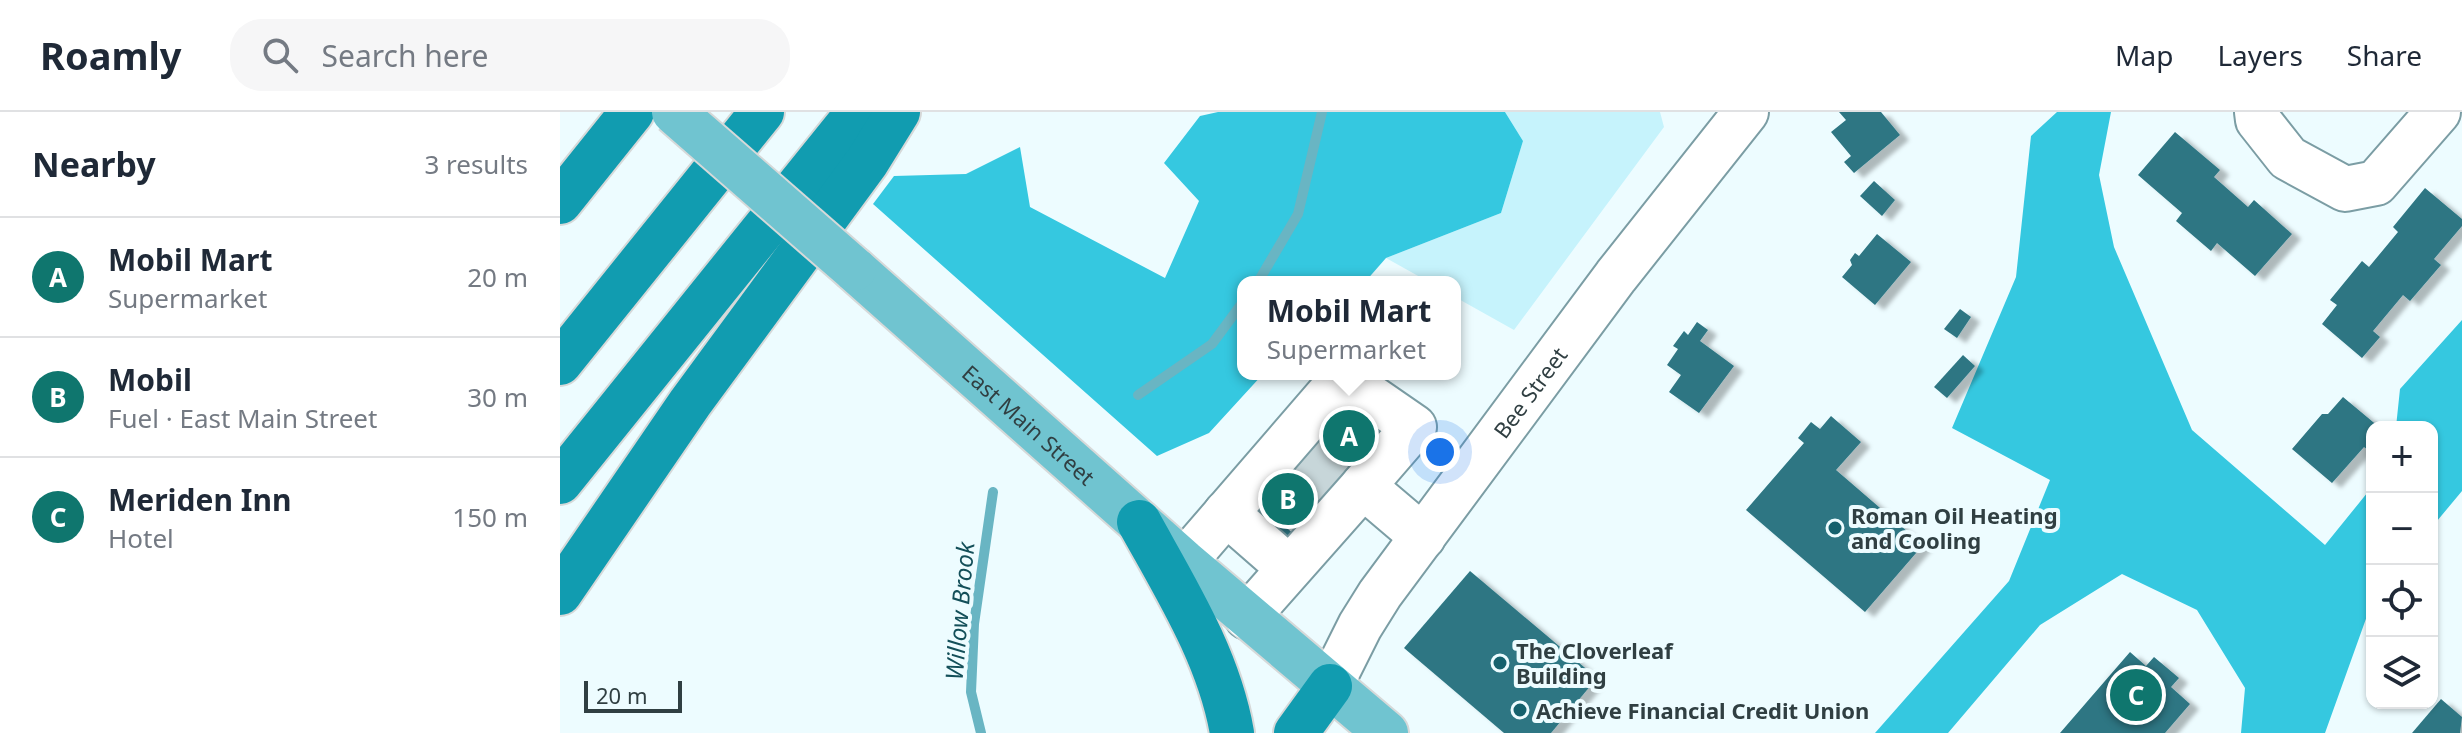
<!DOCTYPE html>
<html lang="en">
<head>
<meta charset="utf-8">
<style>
  body { margin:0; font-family:"Noto Sans",sans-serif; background:#f6f6f7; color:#1f2937 }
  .controls { position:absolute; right:24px; bottom:24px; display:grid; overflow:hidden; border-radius:16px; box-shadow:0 2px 6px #0004 }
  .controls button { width:72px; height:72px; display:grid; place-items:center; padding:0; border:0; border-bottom:2px solid #e0e1e3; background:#fff; color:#1f2937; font:40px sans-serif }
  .scale { position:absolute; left:24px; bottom:20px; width:98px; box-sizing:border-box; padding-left:8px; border:4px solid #303f42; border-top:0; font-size:22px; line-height:28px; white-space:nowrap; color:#303f42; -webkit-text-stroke:6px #edfcff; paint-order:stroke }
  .you { position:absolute; left:880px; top:340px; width:28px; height:28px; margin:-20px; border:6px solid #fff; border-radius:50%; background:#1a73e8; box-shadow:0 0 0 12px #1a73e833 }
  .badge { display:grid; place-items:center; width:52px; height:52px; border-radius:50%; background:#0f766e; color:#fff; font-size:26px; font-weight:700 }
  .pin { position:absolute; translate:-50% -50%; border:4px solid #fff; box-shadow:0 2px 8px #0006 }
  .popup { position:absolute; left:677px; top:164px; width:224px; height:104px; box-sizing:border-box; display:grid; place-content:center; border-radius:16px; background:#fff; filter:drop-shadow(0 2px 6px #0005); font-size:26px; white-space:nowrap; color:#747a83 }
  .popup b { font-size:30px; color:#1f2937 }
  .popup::after { content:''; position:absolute; left:50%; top:100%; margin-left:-16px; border:16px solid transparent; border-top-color:#fff }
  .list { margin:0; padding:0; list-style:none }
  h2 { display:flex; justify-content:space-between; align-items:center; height:104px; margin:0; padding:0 32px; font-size:34px }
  h2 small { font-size:26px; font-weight:400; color:#747a83 }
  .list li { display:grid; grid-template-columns:52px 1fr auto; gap:24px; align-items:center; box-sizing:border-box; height:120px; padding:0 32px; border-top:2px solid #e0e1e3 }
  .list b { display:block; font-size:30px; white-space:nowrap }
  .list p { margin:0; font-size:26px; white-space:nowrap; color:#747a83 }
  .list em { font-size:26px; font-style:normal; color:#747a83 }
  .icon { flex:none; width:44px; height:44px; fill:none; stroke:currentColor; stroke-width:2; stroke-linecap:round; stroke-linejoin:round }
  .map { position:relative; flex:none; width:1902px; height:621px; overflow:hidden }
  header { display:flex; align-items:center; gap:48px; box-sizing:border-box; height:112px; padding:0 40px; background:#fff; border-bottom:2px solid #e0e1e3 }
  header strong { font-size:38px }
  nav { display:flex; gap:44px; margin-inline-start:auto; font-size:28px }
  .search { width:560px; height:72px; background:#f6f6f7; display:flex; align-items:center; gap:20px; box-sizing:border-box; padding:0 28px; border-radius:32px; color:#747a83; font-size:30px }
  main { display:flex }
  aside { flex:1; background:#fff }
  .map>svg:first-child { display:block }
  .green { fill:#c6f3fc }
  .forest { fill:#35c8e0 }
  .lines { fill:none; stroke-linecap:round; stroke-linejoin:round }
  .stream { stroke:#69b5c3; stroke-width:10 }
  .building { fill:#2d7683; filter:url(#shadow) }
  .minor-tunnel { stroke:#c7d6d9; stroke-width:44; stroke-dasharray:44 22; stroke-linecap:butt }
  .minor-casing { stroke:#7b9da4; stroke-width:48 }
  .major-casing { stroke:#d6d9d9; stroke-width:48 }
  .highway-casing { stroke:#d6d9d9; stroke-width:48 }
  .minor { stroke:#fff; stroke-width:44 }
  .major { stroke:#70c4d0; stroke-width:44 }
  .highway { stroke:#119cb0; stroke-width:44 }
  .major-bridge-casing { stroke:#d6d9d9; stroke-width:48; stroke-linecap:butt }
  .major-bridge { stroke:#70c4d0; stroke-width:44 }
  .poi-dot { fill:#15616d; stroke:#edfcff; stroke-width:3 }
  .labels { text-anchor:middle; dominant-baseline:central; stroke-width:8; stroke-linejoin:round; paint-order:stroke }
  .street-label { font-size:22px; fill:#303f42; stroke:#edfcff }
  .poi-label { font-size:22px; font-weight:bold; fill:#303f42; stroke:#edfcff; text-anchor:start }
  .water-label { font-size:24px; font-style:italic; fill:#134f59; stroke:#edfcff }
</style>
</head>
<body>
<header>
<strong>Roamly</strong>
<div class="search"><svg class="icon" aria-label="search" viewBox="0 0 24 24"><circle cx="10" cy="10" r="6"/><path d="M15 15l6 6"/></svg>Search here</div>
<nav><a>Map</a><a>Layers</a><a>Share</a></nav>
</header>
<main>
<aside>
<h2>Nearby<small>3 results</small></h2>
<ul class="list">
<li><span class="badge">A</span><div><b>Mobil Mart</b><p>Supermarket</p></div><em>20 m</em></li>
<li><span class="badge">B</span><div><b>Mobil</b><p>Fuel · East Main Street</p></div><em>30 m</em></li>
<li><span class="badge">C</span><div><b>Meriden Inn</b><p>Hotel</p></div><em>150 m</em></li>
</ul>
</aside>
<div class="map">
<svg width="1902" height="621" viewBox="0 0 1902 621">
  <defs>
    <filter id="shadow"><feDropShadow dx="9" dy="5" stdDeviation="2" flood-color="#0004"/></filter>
  </defs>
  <rect width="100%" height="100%" fill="#edfcff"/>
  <polygon class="green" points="945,0 1100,0 1104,15 954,218 895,185 895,170 869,170 826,146 941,101 963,29"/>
  <g class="forest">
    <polygon points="658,0 945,0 963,29 941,101 826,146 805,170 683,170 683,262 703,262 649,321 597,344 313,92 334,64 406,62 460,35 470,95 605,166 639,89 604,51 640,4"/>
    <polygon points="1497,0 1551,0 1539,63 1554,135 1632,318 1765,433 1812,375 1812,490 1765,621 1681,621 1685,576 1637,498 1562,462 1480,513 1388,621 1315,621 1449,469 1490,368 1392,316 1456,165 1471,24"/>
    <polygon points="1902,208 1902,379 1872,415 1872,315 1836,315 1840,277"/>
  </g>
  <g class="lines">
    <g class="stream">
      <polyline points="698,170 738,102 762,0"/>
      <polyline points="578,283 652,232 683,190"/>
      <polyline points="421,621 411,580 414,512 433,380"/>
    </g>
  </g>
  <g class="building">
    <polygon points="1279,0 1321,0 1340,23 1294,61 1284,50 1291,44 1271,20 1286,8"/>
    <polygon points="1615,20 1660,58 1654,65 1688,95 1694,88 1732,122 1695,164 1657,131 1651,139 1616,109 1622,101 1578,63"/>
    <polygon points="1314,69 1335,88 1322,104 1300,84"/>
    <polygon points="1865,76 1902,107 1902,114 1874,147 1881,153 1850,189 1843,183 1813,219 1820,225 1802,246 1762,212 1777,193 1770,188 1802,149 1809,155 1838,120 1833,115"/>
    <polygon points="1317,122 1351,150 1315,193 1282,165 1292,153 1290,148 1295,141 1299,144"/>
    <polygon points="1400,197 1411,205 1397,226 1384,217"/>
    <polygon points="1137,210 1148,218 1140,229 1174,254 1139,301 1109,280 1121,263 1107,253 1118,237 1113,234 1124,219 1128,223"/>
    <polygon points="1403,243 1415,254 1387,286 1374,275"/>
    <polygon points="1783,285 1819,315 1812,315 1812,334 1808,338 1804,335 1772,371 1732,337 1762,302 1768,302"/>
    <polygon points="793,287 825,313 786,361 753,335"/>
    <polygon points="1271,304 1301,330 1276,358 1363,433 1305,500 1186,398 1244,331 1238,326 1251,310 1260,317"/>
    <polygon points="747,337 782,368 723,436 688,407"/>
    <polygon points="910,459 1037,566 991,621 944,621 844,536"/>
    <polygon points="1570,540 1586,554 1594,545 1619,566 1611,575 1630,592 1605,621 1500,621"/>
    <polygon points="1881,587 1902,605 1900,621 1852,621"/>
  </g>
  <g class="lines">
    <g class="minor-tunnel">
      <polyline points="741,343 777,374"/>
      <polyline points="715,376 750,407"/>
    </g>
    <g class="minor-casing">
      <g id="minor">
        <polyline points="1697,0 1698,8 1728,46 1785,77 1816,71 1878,0"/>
        <polyline points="666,401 729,456"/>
        <polyline points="624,450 783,266 854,315 803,374 863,425"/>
        <polyline points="687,505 803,374"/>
        <path id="s1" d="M 770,574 L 800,514 L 820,482 L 1056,164 L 1186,0"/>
      </g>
    </g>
    <g class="major-casing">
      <g id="major">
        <path id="s2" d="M 294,157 L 624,450 L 826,621"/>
      </g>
    </g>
    <g class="highway-casing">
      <g id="highway">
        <polyline points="0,90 72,0"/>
        <polyline points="0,251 202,0"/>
        <polyline points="0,370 298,0"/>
        <path d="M 579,410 C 616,477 659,545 672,621"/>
        <polyline points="0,481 130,291 307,50 338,0"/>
        <polyline points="736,621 770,574"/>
      </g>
    </g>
    <use href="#minor" class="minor"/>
    <use href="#major" class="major"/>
    <use href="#highway" class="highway"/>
    <g class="major-bridge-casing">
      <polyline id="major-bridge" points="114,0 294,157"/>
    </g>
    <use href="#major-bridge" class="major-bridge"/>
  </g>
  <g class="poi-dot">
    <circle cx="1275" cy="416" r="8"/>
    <circle cx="940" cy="551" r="8"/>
    <circle cx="960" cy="598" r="8"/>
  </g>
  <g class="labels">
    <g class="street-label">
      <text stroke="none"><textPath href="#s1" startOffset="356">Bee Street</textPath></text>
      <text stroke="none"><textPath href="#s2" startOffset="234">East Main Street</textPath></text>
    </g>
    <g class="poi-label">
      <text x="1291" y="403">Roman Oil Heating<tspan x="1291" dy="25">and Cooling</tspan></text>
      <text x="956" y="538">The Cloverleaf<tspan x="956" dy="25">Building</tspan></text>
      <text x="976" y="598">Achieve Financial Credit Union</text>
    </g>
    <g class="water-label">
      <text transform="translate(399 499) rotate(-85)">Willow Brook</text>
    </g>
  </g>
</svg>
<div class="controls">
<button>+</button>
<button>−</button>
<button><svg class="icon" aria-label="locate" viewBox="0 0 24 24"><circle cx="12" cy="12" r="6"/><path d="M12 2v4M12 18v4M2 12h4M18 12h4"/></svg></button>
<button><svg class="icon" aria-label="layers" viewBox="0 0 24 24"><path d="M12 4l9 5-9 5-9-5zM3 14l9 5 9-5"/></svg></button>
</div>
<div class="scale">20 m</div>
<div class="you"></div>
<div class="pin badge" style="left:789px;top:324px">A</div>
<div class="popup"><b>Mobil Mart</b>Supermarket</div>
<div class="pin badge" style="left:728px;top:387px">B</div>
<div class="pin badge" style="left:1576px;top:583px">C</div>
</div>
</main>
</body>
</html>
